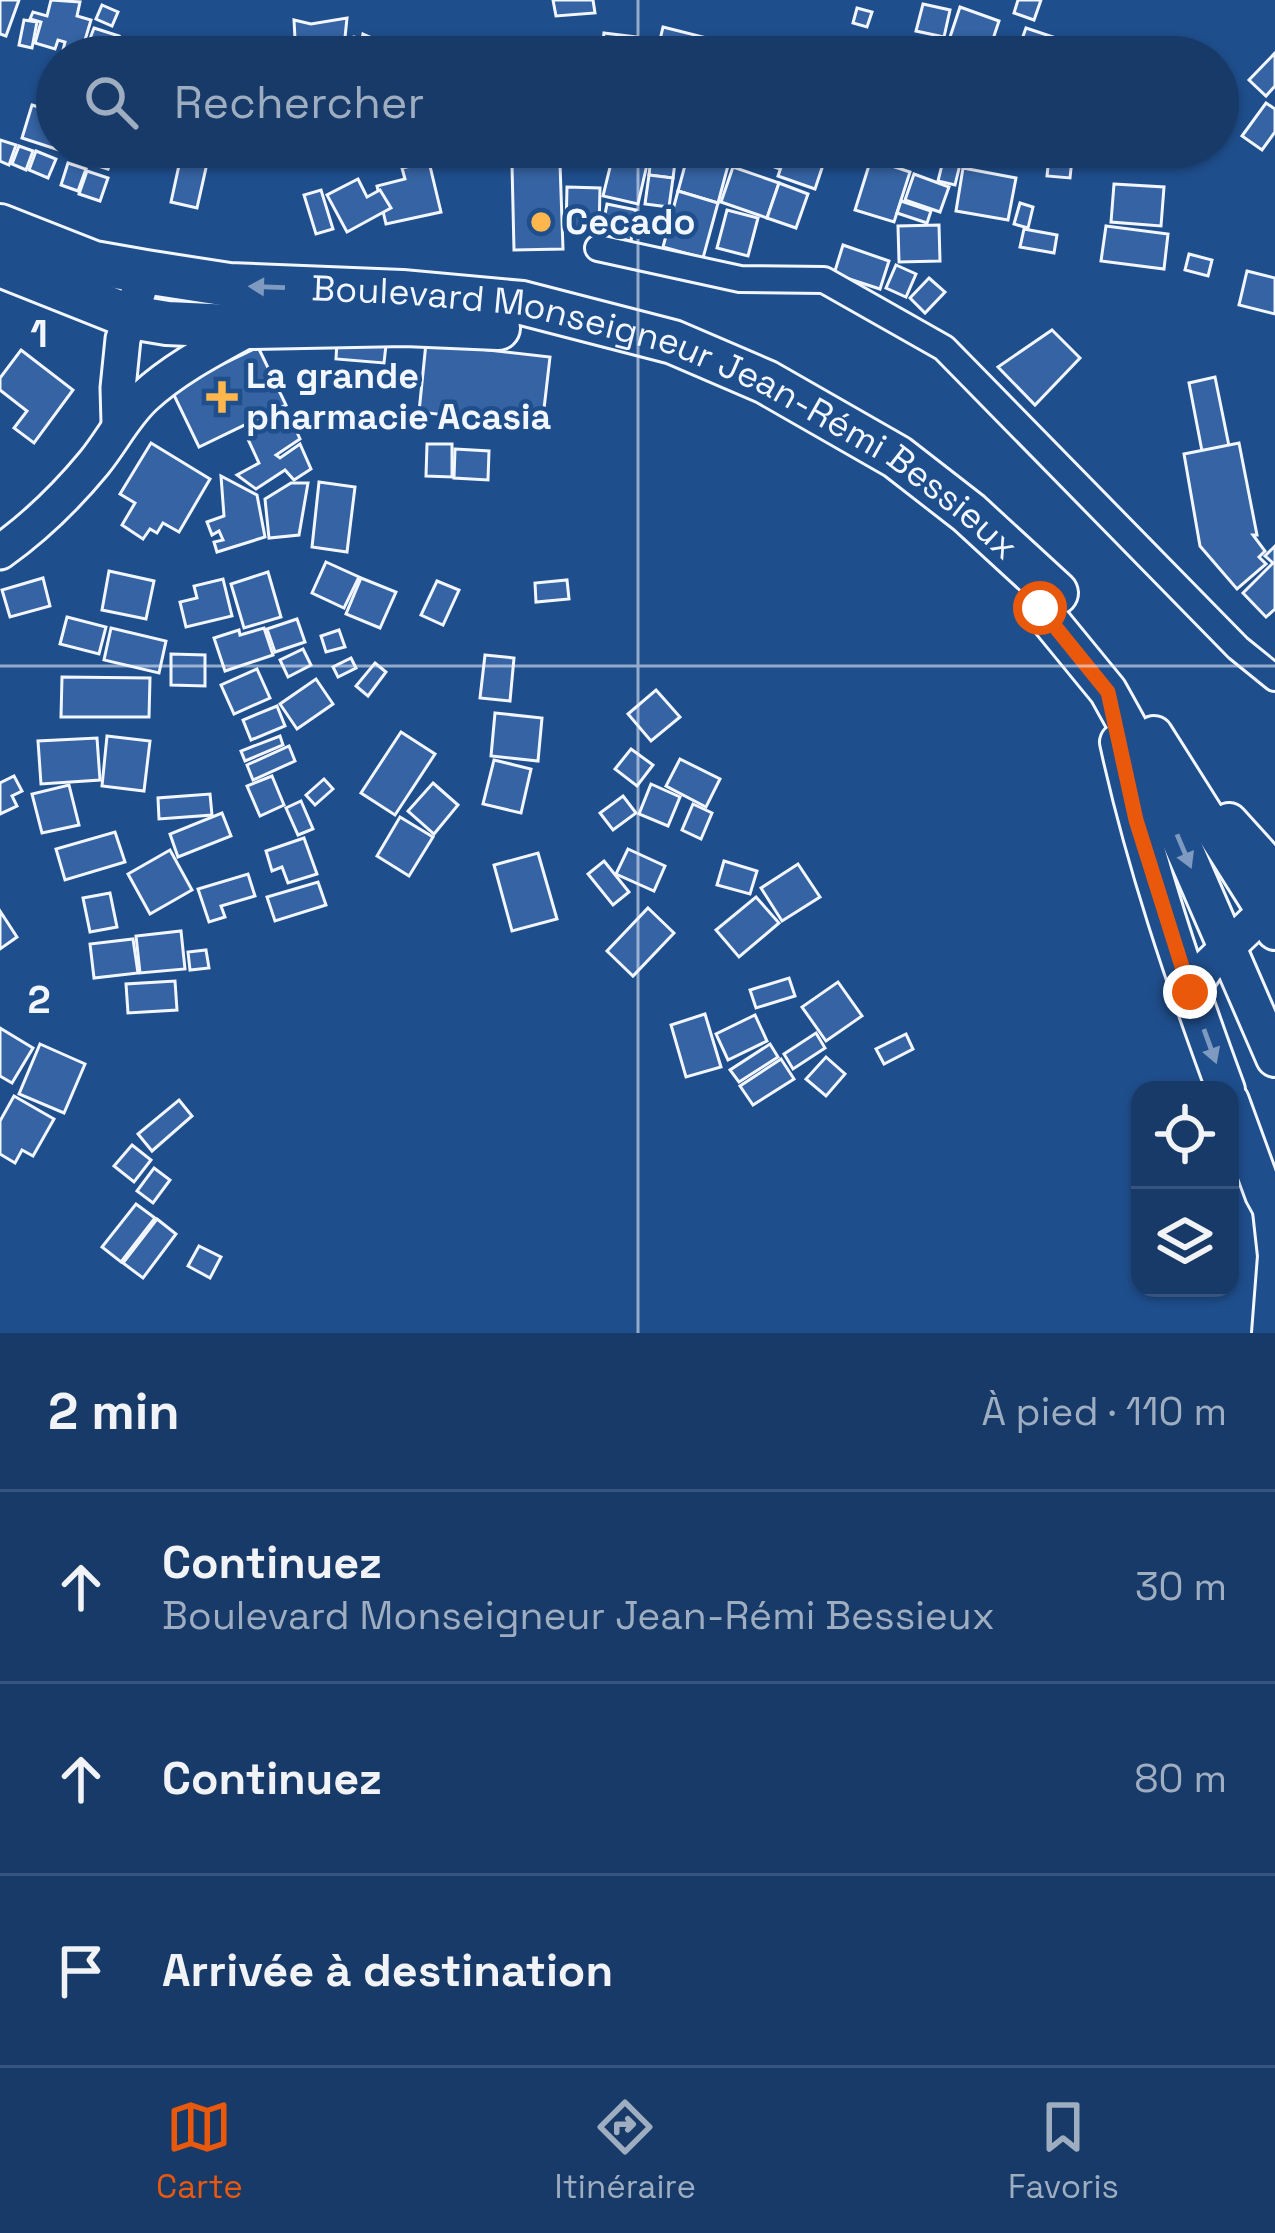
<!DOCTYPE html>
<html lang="fr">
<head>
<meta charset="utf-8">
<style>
  body { margin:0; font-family:"Space Grotesk",sans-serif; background:#244571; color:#f1f3f6 }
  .controls { position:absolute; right:36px; bottom:36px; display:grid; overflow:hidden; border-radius:24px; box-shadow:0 3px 9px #0004 }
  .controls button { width:108px; height:108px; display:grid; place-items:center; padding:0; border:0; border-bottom:3px solid #36547d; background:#173a69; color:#f1f3f6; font:60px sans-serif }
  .stop { position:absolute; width:36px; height:36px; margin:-27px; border:9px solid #ea580c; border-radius:50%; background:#fff }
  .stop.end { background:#ea580c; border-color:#fff; box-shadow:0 3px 12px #0008 }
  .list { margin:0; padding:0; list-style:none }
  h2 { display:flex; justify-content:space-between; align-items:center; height:156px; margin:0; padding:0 48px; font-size:51px }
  h2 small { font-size:39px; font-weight:400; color:#9eadc0 }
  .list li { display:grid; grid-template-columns:78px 1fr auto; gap:36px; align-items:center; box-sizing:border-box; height:192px; padding:0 48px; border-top:3px solid #36547d }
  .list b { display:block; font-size:45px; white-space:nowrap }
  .list p { margin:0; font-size:39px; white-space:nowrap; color:#9eadc0 }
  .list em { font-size:39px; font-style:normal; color:#9eadc0 }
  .icon { flex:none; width:66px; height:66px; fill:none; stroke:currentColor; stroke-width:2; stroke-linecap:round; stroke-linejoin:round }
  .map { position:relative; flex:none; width:1275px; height:1333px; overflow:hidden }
  .search { position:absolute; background:#173a69; box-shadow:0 3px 9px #0004; left:36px; right:36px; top:36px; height:132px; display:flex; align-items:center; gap:30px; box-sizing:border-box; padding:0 42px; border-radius:66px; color:#9eadc0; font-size:45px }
  .sheet { height:732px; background:#173a69 }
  nav { display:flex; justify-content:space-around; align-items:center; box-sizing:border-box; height:168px; border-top:3px solid #36547d; background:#173a69; font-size:33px; color:#9eadc0 }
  nav a { display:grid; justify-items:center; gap:6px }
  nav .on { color:#ea580c }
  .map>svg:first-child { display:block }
  .building { fill:#3563a3; stroke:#f2f6ff; stroke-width:3 }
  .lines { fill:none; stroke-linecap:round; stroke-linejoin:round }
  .street-casing { stroke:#f2f6ff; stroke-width:30 }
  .secondary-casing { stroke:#f2f6ff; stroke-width:39 }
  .primary-casing { stroke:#f2f6ff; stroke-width:42 }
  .highway-casing { stroke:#f2f6ff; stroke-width:48 }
  .street { stroke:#1f4e8c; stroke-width:24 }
  .secondary { stroke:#1f4e8c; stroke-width:33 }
  .primary { stroke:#1f4e8c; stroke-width:36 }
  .highway { stroke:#1f4e8c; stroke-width:42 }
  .oneway { fill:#7e9ac0 }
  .route { stroke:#ea580c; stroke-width:15 }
  .grid { fill:none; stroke:#f2f6ff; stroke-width:3; stroke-opacity:0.55 }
  .poi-dot { fill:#ffb74d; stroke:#1f4e8c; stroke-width:4.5 }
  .labels { text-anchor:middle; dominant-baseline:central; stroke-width:9; stroke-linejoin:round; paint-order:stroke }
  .poi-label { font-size:36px; font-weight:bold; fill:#f2f6ff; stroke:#1f4e8c; text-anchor:start }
  .street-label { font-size:36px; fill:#f2f6ff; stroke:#1f4e8c }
  .grid-label { font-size:39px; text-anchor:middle; font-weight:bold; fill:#f2f6ff; stroke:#1f4e8c; stroke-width:9; stroke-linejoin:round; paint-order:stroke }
</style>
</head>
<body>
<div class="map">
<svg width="1275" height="1333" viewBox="0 0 1275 1333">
  <rect width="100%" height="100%" fill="#1f4e8c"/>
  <g class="building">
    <polygon points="0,0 19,0 6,36 0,34"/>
    <polygon points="51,0 80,2 77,16 91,20 80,57 62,54 65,42 58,40 55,49 35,43 41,22 30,19 33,12 47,16"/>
    <polygon points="553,0 593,0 595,13 556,16"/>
    <polygon points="1018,0 1041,0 1034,20 1014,13"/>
    <polygon points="923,4 950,10 944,37 916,31"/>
    <polygon points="102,5 118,12 112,26 96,19"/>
    <polygon points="960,7 999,21 987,57 978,57 947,46"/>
    <polygon points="857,8 872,12 867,27 853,23"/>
    <polygon points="347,18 343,57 296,57 294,20 311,24"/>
    <polygon points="24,20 37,22 32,48 19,45"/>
    <polygon points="663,27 707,38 703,57 656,57"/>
    <polygon points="94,28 119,36 112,57 83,57"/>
    <polygon points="1026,28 1056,38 1052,50 1022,39"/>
    <polygon points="604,33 637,37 635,57 601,57"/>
    <polygon points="363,34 372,38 370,42 381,46 378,57 349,57 354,37 362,39"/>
    <polygon points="1022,39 1057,52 1056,57 1016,57"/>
    <polygon points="1062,40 1095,52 1093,57 1056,57"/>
    <polygon points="213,41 232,54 230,57 200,57"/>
    <polygon points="1275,53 1275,86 1266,96 1249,80"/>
    <polygon points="1266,103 1275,109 1275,132 1262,150 1242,136"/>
    <polygon points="32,105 55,112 57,107 57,147 115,147 108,169 92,164 93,161 22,138"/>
    <polygon points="0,140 16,145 9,165 0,161"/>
    <polygon points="19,146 33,151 26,170 12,164"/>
    <polygon points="125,147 158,147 151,164 122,154"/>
    <polygon points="183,147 210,150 197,208 171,202"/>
    <polygon points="568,147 606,147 605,162 568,161"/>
    <polygon points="615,147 651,147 638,204 603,196"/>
    <polygon points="652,147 677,147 673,178 649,175"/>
    <polygon points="690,147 733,147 718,203 678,191"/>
    <polygon points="757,147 788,147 780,169 753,159"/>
    <polygon points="788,147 798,147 826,156 815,189 778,176"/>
    <polygon points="36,151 56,159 48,178 29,170"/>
    <polygon points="945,153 962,156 955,185 938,181"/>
    <polygon points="1049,157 1072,159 1070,178 1047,176"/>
    <polygon points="871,159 910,172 894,222 855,210"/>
    <polygon points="429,162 441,212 386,224 377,186 405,179 402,168"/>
    <polygon points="68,163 86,169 78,191 61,185"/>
    <polygon points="560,164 563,249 514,250 512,165"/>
    <polygon points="733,167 779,183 767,218 721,202"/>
    <polygon points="963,168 1016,178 1008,220 956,211"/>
    <polygon points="87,171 108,178 100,201 79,194"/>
    <polygon points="914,174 949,187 940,212 905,200"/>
    <polygon points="649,175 673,178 669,207 645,204"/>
    <polygon points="358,179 367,197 380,190 391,208 347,232 327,195"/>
    <polygon points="779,183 808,194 796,228 767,218"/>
    <polygon points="1114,184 1164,187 1161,226 1111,222"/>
    <polygon points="567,187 600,188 599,230 566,229"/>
    <polygon points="321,190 333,229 316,234 304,195"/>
    <polygon points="678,191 718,203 703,258 663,247"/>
    <polygon points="901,201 931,211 927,223 897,213"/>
    <polygon points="1020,203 1033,207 1028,228 1014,224"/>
    <polygon points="607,204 636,210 631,241 601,235"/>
    <polygon points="727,210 758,218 748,256 717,248"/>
    <polygon points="939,225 940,261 899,262 898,226"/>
    <polygon points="1106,226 1168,234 1164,269 1101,261"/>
    <polygon points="1024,229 1057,235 1054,253 1020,247"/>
    <polygon points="843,245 889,261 880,289 834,274"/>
    <polygon points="1189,254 1212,260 1208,276 1185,270"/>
    <polygon points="896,265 916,274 906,297 886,288"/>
    <polygon points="1247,271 1275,278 1275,314 1239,305"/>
    <polygon points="929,278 945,292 925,313 910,298"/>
    <polygon points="1052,330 1080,358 1035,405 998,367"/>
    <polygon points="337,341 386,345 384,363 336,359"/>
    <polygon points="426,343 550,357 542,426 419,412"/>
    <polygon points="258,347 286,405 199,447 171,389"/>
    <polygon points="21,350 73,390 34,443 14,428 27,411 0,390 0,378"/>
    <polygon points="1215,377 1229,446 1202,451 1189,383"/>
    <polygon points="287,410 300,439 276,455 280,458 300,444 311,469 294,480 285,470 256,489 237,475 259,463 246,435"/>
    <polygon points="151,443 210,479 179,532 163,523 157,533 150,529 143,539 122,525 135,503 120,494"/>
    <polygon points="1239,443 1257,535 1253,535 1265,551 1259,557 1266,564 1237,589 1200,546 1184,454"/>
    <polygon points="427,444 452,444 452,477 426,476"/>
    <polygon points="455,449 489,451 488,480 454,478"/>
    <polygon points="221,476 257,495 265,537 217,552 214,542 223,540 219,531 212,535 207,522 224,516"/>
    <polygon points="319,482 355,487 347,552 312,547"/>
    <polygon points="291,483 308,483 299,535 269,538 265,499"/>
    <polygon points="1275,546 1275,609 1266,617 1243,593 1273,563 1265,556"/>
    <polygon points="326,562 359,577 344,608 312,593"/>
    <polygon points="109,571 154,581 146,619 102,610"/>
    <polygon points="268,572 281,617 244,628 231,584"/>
    <polygon points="43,578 50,606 10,617 2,590"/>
    <polygon points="361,578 396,592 380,628 346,614"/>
    <polygon points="223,579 232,616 186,627 180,602 197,598 194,586"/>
    <polygon points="567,580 569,599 536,602 535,583"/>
    <polygon points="437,581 459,590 443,625 421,615"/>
    <polygon points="67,617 106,627 99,654 60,644"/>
    <polygon points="297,619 305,642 275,652 267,629"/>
    <polygon points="111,628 166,641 159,673 104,660"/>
    <polygon points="264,628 273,655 225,671 214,638 239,630 240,635"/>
    <polygon points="339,630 345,647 326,652 321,636"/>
    <polygon points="303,649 311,665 288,677 280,660"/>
    <polygon points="171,654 205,655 205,686 171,685"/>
    <polygon points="485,655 514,658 510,701 480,698"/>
    <polygon points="351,658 356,668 338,677 333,667"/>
    <polygon points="375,663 386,672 368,696 356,686"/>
    <polygon points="257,669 270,698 234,714 221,685"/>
    <polygon points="62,677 150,678 149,717 61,717"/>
    <polygon points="316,679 333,704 297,729 280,704"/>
    <polygon points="656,690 680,717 651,741 628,714"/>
    <polygon points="277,706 285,726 251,740 243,720"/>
    <polygon points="495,713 542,718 538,761 491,756"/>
    <polygon points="401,732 435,754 395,815 361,793"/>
    <polygon points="107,736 150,741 144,791 102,786"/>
    <polygon points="280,736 283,745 245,761 241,751"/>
    <polygon points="97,738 100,780 41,784 38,741"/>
    <polygon points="289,746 295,761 253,780 247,765"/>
    <polygon points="631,749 653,765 637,786 615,769"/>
    <polygon points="680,759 720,779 706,807 666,786"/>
    <polygon points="494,760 531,769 521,813 483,804"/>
    <polygon points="14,776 22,791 12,796 17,806 0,814 0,783"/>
    <polygon points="272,776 284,805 260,816 247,786"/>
    <polygon points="324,779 333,789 315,805 306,795"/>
    <polygon points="433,783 458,805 434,834 408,811"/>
    <polygon points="651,784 680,797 668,826 639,814"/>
    <polygon points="69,785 79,825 42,833 32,794"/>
    <polygon points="210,794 212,815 159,819 158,798"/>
    <polygon points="623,796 636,813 613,830 600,813"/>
    <polygon points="301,801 313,829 298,835 286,808"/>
    <polygon points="693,804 712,813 701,839 682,830"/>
    <polygon points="222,813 231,836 178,857 170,834"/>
    <polygon points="400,817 433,837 409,876 377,856"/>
    <polygon points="115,832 125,862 65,880 56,849"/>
    <polygon points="304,838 317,874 288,883 282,867 272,871 266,851"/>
    <polygon points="628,849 665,866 654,891 616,874"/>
    <polygon points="170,850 192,890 150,914 128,874"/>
    <polygon points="538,853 557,919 512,931 494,865"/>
    <polygon points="604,861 629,892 613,905 588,874"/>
    <polygon points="724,861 757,871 750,894 717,885"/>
    <polygon points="798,864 820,897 782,921 761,888"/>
    <polygon points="248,874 255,896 221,906 225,917 209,922 198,889"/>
    <polygon points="318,882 326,905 275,921 267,897"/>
    <polygon points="110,893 117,927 90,932 83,898"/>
    <polygon points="756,897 779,923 739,957 716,930"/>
    <polygon points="648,908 674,933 633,976 607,951"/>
    <polygon points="0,911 17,937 0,949"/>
    <polygon points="181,931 185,969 140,973 136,936"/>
    <polygon points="133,939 138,973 94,978 90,944"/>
    <polygon points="206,950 209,968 190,970 188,952"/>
    <polygon points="789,978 795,996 756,1008 750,990"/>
    <polygon points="175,981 177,1010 128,1013 126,984"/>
    <polygon points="838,982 862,1016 826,1041 802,1007"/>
    <polygon points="705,1014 721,1067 686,1077 671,1025"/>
    <polygon points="755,1015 767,1041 728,1060 716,1034"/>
    <polygon points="0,1028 33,1048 12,1083 0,1076"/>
    <polygon points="816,1033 825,1048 793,1069 784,1054"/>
    <polygon points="906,1034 913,1049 884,1064 876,1049"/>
    <polygon points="40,1044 85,1064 64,1113 19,1094"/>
    <polygon points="770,1044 778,1057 739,1082 730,1070"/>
    <polygon points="826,1057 845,1074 826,1096 806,1079"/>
    <polygon points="781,1059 794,1079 753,1105 740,1086"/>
    <polygon points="14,1096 54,1119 33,1156 22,1150 15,1163 0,1154 0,1121"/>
    <polygon points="179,1100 192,1116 152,1151 138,1134"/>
    <polygon points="132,1145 151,1160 134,1182 114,1166"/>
    <polygon points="154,1168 170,1180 153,1203 137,1191"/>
    <polygon points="136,1204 155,1218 121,1262 102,1247"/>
    <polygon points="157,1219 176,1234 143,1278 123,1263"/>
    <polygon points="199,1246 221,1257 210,1278 188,1266"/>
  </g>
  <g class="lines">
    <g class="street-casing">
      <g id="street">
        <polyline points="598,248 740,279 824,280 944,348 1238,648 1275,678"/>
        <polyline points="1265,1333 1271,1256 1265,1202"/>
      </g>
    </g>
    <g class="secondary-casing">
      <g id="secondary">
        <polyline points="119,423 118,388 123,339 145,272"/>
        <path d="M 0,552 C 35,527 66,497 94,463 C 112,441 123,417 144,397 C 175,368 215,348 253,327"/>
        <polyline points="1190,992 1207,967 1275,902"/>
      </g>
    </g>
    <g class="primary-casing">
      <g id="primary">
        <polyline points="1040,608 1108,691 1143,754 1275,1058"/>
        <polyline points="1154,735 1265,911 1275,931"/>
        <path d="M 1119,742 C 1145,861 1184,976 1226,1090"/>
        <polyline points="1229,822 1275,873"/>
        <polyline points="1230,1101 1264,1194 1275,1214"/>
      </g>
    </g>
    <g class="highway-casing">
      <g id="highway">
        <path id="s1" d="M 0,226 L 94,263 L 145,272 L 229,285 L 402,292 L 522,303 L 673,342 L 766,382 L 897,457 L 969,513 L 1056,593"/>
        <polyline points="0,265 131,317 167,323 253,327 405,324 498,328"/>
      </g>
    </g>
    <use href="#street" class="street"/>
    <use href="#secondary" class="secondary"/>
    <use href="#primary" class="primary"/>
    <use href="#highway" class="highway"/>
  </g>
  <defs><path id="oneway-solid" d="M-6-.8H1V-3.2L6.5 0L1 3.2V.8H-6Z" transform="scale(3)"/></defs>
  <g class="oneway">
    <use href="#oneway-solid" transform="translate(267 287) rotate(-178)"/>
    <use href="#oneway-solid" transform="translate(1184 851) rotate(67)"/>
    <use href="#oneway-solid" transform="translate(1210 1046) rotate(70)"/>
  </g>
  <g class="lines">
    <polyline class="route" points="1040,608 1108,692 1136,820 1190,992"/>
  </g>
  <path class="grid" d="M 638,0 L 638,57M 638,147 L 638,1333M 0,666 L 1275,666"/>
  <g class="poi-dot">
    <circle cx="541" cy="222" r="12"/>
    <path d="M216 379h12v12h12v12h-12v12h-12v-12h-12v-12h12z"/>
  </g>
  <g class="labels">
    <g class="poi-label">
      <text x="565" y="222">Cecado</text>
      <text x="246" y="376">La grande<tspan x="246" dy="41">pharmacie Acasia</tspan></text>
    </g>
    <g class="street-label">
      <text stroke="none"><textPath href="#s1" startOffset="705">Boulevard Monseigneur Jean-Rémi Bessieux</textPath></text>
    </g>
  </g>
  <g class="grid-label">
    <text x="39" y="347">1</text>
    <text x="39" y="1013">2</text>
  </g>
</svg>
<div class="controls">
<button><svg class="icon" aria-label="locate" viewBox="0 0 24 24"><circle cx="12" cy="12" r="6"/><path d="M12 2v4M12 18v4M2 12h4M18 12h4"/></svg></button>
<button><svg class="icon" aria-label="layers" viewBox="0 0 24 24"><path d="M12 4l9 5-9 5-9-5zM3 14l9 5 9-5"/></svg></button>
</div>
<div class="stop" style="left:1040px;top:608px"></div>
<div class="stop end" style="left:1190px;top:992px"></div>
<div class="search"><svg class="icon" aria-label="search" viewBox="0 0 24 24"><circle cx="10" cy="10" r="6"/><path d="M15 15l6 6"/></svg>Rechercher</div>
</div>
<section class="sheet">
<h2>2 min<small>À pied · 110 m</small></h2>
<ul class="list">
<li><svg class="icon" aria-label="ahead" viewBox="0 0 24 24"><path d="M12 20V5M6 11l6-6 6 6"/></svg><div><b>Continuez</b><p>Boulevard Monseigneur Jean-Rémi Bessieux</p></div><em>30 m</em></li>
<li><svg class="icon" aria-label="ahead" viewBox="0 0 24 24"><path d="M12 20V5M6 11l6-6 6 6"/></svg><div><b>Continuez</b></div><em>80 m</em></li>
<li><svg class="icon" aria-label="arrive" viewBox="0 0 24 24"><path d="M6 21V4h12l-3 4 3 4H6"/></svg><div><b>Arrivée à destination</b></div></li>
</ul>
</section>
<nav>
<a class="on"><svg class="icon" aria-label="map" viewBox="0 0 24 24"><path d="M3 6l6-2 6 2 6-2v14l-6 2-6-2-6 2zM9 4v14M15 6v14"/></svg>Carte</a>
<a><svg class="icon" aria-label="directions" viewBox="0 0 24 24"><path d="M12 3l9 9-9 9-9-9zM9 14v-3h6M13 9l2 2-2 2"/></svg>Itinéraire</a>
<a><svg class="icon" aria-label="saved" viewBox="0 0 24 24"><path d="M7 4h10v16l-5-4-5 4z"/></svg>Favoris</a>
</nav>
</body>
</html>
